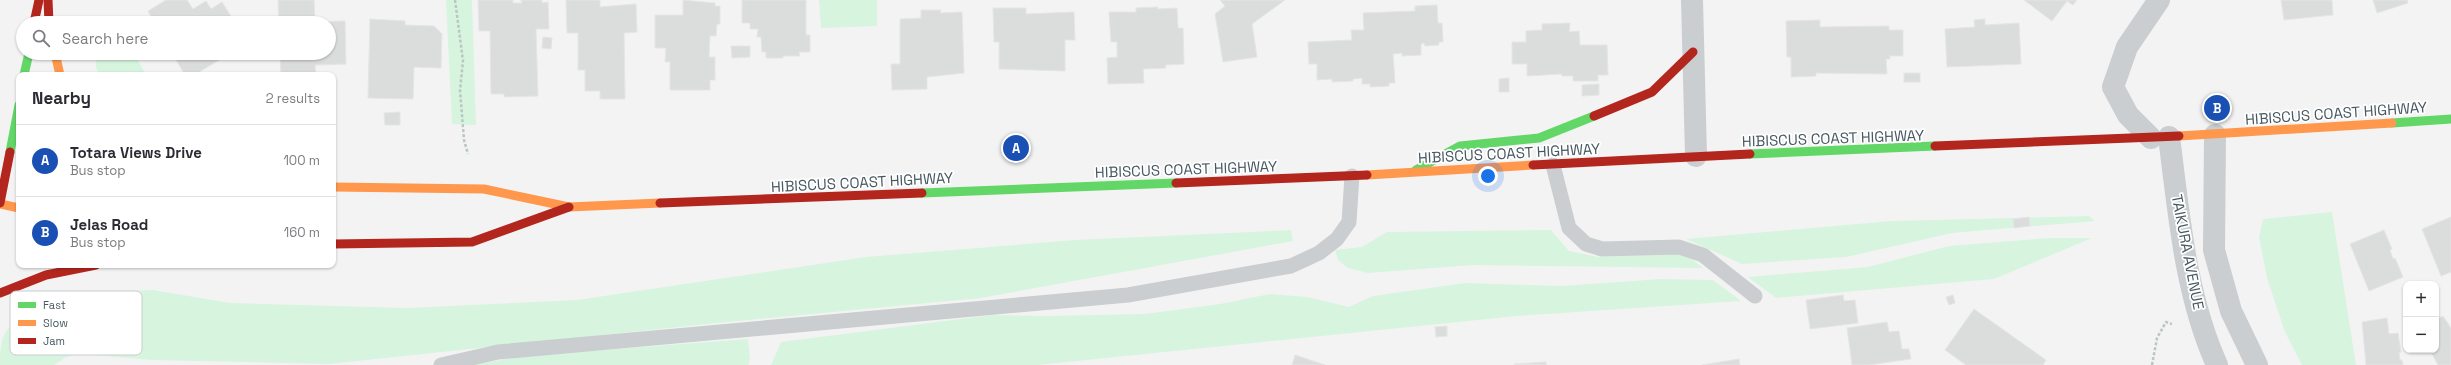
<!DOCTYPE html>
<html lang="en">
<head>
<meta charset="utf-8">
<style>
  body { margin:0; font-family:"Space Grotesk",sans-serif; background:#f2f2f3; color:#2b2b33 }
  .controls { position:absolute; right:12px; bottom:12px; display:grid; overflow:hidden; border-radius:8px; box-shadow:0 1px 3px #0004 }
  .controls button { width:36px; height:36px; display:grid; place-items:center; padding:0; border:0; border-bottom:1px solid #e1e1e2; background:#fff; color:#2b2b33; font:20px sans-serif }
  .you { position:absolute; left:1488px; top:176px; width:14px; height:14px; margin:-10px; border:3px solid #fff; border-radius:50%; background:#1a73e8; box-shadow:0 0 0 6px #1a73e833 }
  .badge { display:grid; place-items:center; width:26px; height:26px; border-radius:50%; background:#848f95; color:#fff; font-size:13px; font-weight:700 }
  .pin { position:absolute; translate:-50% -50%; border:2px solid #fff; box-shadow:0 1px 4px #0006 }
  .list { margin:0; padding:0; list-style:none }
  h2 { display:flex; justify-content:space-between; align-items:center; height:52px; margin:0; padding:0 16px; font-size:17px }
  h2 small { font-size:13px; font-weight:400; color:#7c7c81 }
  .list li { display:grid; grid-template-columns:26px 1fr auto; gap:12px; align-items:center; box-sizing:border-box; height:72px; padding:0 16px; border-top:1px solid #e1e1e2 }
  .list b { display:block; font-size:15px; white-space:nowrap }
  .list p { margin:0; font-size:13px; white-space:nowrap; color:#7c7c81 }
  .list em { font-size:13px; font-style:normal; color:#7c7c81 }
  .icon { flex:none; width:22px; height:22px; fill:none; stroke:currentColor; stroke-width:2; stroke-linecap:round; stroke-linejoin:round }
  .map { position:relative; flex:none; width:2451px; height:365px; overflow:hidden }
  .search { position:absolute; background:#fff; box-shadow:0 1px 3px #0004; left:16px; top:16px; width:320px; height:44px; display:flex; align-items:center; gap:10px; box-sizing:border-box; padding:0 14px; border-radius:22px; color:#7c7c81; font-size:15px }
  .panel { position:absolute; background:#fff; box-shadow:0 1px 3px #0004; left:16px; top:72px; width:320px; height:196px; border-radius:8px }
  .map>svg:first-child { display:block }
  .green { fill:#d7f4df }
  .building { fill:#dbdcdc; stroke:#e5e5e6 }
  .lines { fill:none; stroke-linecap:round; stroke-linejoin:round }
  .path { stroke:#b9c7c1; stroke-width:2.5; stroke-dasharray:3 2; stroke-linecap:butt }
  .lane { stroke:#caced0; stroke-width:15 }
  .street { stroke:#caced0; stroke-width:22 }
  .fast { stroke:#63d668; stroke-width:9 }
  .slow { stroke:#ff974d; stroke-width:9 }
  .jam { stroke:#b3261e; stroke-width:9 }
  .labels { text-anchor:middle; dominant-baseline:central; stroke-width:3.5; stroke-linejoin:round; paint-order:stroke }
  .street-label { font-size:15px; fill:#485962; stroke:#fff }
  .key { fill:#fff; stroke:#c8cdd0; stroke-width:1 }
  .key-label { font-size:11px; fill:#485962 }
</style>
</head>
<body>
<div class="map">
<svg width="2451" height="365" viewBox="0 0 2451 365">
  <rect width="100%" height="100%" fill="#f4f3f3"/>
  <g class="green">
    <polygon points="446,0 472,0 476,125 452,124"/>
    <polygon points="819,0 877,0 877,26 821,28"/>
    <polygon points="96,53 134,53 146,75 99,75 96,67"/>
    <polygon points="2332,212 2356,365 2302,365 2285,332 2267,278 2259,237 2263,219"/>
    <polygon points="2089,216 2095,221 1952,233 1846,257 1742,264 1686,239 1891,221"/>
    <path d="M 1291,230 L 1293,241 L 981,298 L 717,323 L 329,364 L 152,360 L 81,354 L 66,357 L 54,365 L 0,365 C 0,333 5,322 38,316 L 55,294 L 153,290 L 230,303 L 407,308 L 577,300 L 866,257 L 1075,240 Z"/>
    <polygon points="1551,230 1569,251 1598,257 1684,253 1703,268 1473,265 1368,273 1348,268 1338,260 1335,250 1362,247 1387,232"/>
    <polygon points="2049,238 2092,238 1994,279 1776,298 1748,277 1868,267 1949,246"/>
    <polygon points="1661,279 1713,280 1741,301 1517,316 1038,365 771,365 781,342 992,315 1047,316 1145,314 1220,304 1270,294 1307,297 1349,307 1373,296 1465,283 1562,286"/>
    <polygon points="748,339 750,360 748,365 473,365 523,356"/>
  </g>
  <g class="building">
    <polygon points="166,0 187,0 193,9 206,1 211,9 222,2 235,23 155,23 148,11"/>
    <polygon points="278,0 314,0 315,22 345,21 346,64 315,65 316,75 281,75 280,53 329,53 329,23 279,23"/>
    <polygon points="478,0 513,0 513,3 522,3 521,0 542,0 542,3 548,2 549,29 536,29 538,96 504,97 504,94 491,94 490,31 479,31"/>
    <polygon points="566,0 600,0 600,7 636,4 637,32 624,33 625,99 600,99 600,91 585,91 585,70 578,70 578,33 567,33"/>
    <polygon points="683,0 715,3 715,6 720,6 720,24 717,24 716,36 710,36 709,57 715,57 715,80 710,80 710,90 670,90 670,62 665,62 666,48 655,48 655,15 683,15"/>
    <polygon points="742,0 806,0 806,35 810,35 810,52 799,52 800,56 783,56 783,58 766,58 766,52 762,52 761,37 757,37 758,29 750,29 750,23 742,23"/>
    <polygon points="1220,0 1285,0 1252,24 1257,57 1223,62 1215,14 1225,6"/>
    <polygon points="2024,0 2077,0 2073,5 2067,1 2052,21"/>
    <polygon points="2281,0 2332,0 2333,15 2284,20"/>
    <polygon points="2373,0 2407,0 2408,3 2377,13"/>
    <polygon points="1437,5 1438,23 1442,23 1443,42 1439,42 1439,45 1425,46 1424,43 1421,44 1421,55 1402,56 1402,53 1393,54 1395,83 1389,83 1389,86 1370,87 1370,84 1362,84 1362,78 1353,79 1353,81 1332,82 1332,79 1317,80 1317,64 1309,64 1308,42 1352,40 1351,30 1364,30 1363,13 1415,11 1415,6"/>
    <polygon points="1158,7 1157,9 1177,8 1178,28 1183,28 1184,64 1165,65 1166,68 1143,69 1144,83 1108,84 1107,58 1117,57 1117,42 1111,42 1109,12 1136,12 1136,8"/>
    <polygon points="993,8 1026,8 1026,14 1074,12 1075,40 1065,40 1065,71 999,69 999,42 994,42"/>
    <polygon points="921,10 941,10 940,13 962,12 964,73 927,77 927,89 892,90 891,64 900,64 900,19 921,18"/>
    <polygon points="370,19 405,21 405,25 434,26 442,34 441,68 414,67 413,99 368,98"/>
    <polygon points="1985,19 1985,25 2019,23 2021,64 1947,67 1945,29 1975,27 1974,20"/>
    <polygon points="1820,20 1820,27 1889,26 1889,30 1903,30 1903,56 1890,56 1890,59 1886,59 1887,74 1816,73 1816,76 1791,77 1791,57 1787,57 1786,21"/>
    <polygon points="1570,23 1569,32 1579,31 1580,45 1607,45 1608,75 1598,75 1598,81 1573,81 1573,76 1562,76 1561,74 1527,76 1527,64 1512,64 1512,42 1526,42 1526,31 1542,30 1542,24"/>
    <polygon points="543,37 552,38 551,49 542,48"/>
    <polygon points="731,46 750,46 750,57 732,58"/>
    <polygon points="172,53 231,53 194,75 185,75"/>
    <rect x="1904" y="73" width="16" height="9"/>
    <polygon points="1509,78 1509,92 1499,92 1499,79"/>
    <polygon points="1599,84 1599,95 1582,96 1582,85"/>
    <polygon points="400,112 400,125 385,125 384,113"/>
    <polygon points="2029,217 2030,226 2014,228 2013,219"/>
    <polygon points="2451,217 2451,272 2441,276 2422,229"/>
    <polygon points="2384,230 2392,249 2390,250 2393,259 2395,258 2403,277 2369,291 2350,244"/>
    <polygon points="1843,295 1844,301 1855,300 1858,323 1810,329 1806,300"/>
    <polygon points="1953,295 1955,303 1949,305 1946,297"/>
    <polygon points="1974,309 2046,360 2043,365 1966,365 1945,350"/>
    <polygon points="2443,316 2451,328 2451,365 2438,365 2430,350 2436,350 2436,320"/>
    <polygon points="2387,318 2389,334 2398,333 2401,352 2399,353 2400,360 2402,360 2403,365 2366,365 2362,322"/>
    <polygon points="1887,322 1889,332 1899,331 1902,349 1909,349 1911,359 1869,365 1852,365 1847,328"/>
    <polygon points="1447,326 1447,336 1436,337 1435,327"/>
    <polygon points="1295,355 1325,365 1292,365"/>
    <polygon points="1739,359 1740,365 1702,365"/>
    <polygon points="1546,362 1546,365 1514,364"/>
  </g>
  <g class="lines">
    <g class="path">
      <polyline points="455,0 463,61 460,90 464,140 468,154"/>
      <polyline points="18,252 19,252"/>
      <polyline points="2152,365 2157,338 2166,322 2172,324"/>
    </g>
    <g class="lane">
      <polyline points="1553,165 1569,228 1586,244 1602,249 1679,247 1703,255 1755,296"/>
      <polyline points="441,365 498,352 1128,295 1291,266 1319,253 1337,239 1349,222 1352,176"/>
    </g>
    <g class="street">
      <polyline points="1692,0 1696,156"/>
      <polyline points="2215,135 2214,250 2231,311 2257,365"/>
      <path d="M 2169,137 C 2179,214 2185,294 2217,365"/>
      <polyline points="2151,138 2128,115 2113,87 2127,47 2159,0"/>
    </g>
    <g class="fast">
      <polyline points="24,75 29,53"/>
      <polyline points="2392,123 2451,119"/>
      <polyline points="10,152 19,105"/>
      <polyline points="1750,154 1935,146"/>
      <polyline points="1416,170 1460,146 1539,138 1594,116"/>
      <polyline points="922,193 1176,183"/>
    </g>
    <g class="slow">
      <polyline points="55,53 60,75"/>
      <polyline points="2179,136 2392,123"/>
      <polyline points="1367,175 1533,165"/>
      <polyline points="333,187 484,189 569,207 660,203"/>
      <polyline points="0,204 19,208"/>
    </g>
    <g class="jam">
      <polyline points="48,0 49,23"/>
      <polyline points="34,23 39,0"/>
      <polyline points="1594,116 1652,92 1693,52"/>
      <polyline points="1935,146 2179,136"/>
      <polyline points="1533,165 1750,154"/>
      <polyline points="1176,183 1367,175"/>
      <polyline points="0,203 10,152"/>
      <polyline points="660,203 922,193"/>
      <polyline points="333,244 472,242 569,207"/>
      <polyline points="0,293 46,275 96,265"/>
    </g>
  </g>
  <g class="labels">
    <g class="street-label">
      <text transform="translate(2336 113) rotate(-4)">HIBISCUS COAST HIGHWAY</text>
      <text transform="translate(1833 138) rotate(-2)">HIBISCUS COAST HIGHWAY</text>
      <text transform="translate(1509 153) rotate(-3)">HIBISCUS COAST HIGHWAY</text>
      <text transform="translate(1186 169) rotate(-2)">HIBISCUS COAST HIGHWAY</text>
      <text transform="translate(862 182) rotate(-3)">HIBISCUS COAST HIGHWAY</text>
      <text transform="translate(2188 252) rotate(79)">TAIKURA AVENUE</text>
    </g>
  </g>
  <rect x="10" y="291" width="132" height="64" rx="6" class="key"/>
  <rect x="18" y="302" width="18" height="6" fill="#63d668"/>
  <rect x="18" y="320" width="18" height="6" fill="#ff974d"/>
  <rect x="18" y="338" width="18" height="6" fill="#b3261e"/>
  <g class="key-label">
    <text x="43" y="309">Fast</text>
    <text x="43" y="327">Slow</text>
    <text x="43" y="345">Jam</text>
  </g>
</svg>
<div class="controls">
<button>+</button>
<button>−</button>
</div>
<div class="you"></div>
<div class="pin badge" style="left:1016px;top:148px;background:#1a4fb4">A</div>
<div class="pin badge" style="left:2217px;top:108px;background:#1a4fb4">B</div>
<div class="search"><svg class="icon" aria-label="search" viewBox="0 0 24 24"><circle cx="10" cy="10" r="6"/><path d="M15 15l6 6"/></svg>Search here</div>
<section class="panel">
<h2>Nearby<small>2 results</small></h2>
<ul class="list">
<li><span class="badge" style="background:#1a4fb4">A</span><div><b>Totara Views Drive</b><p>Bus stop</p></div><em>100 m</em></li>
<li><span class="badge" style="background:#1a4fb4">B</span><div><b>Jelas Road</b><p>Bus stop</p></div><em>160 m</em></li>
</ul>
</section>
</div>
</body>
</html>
